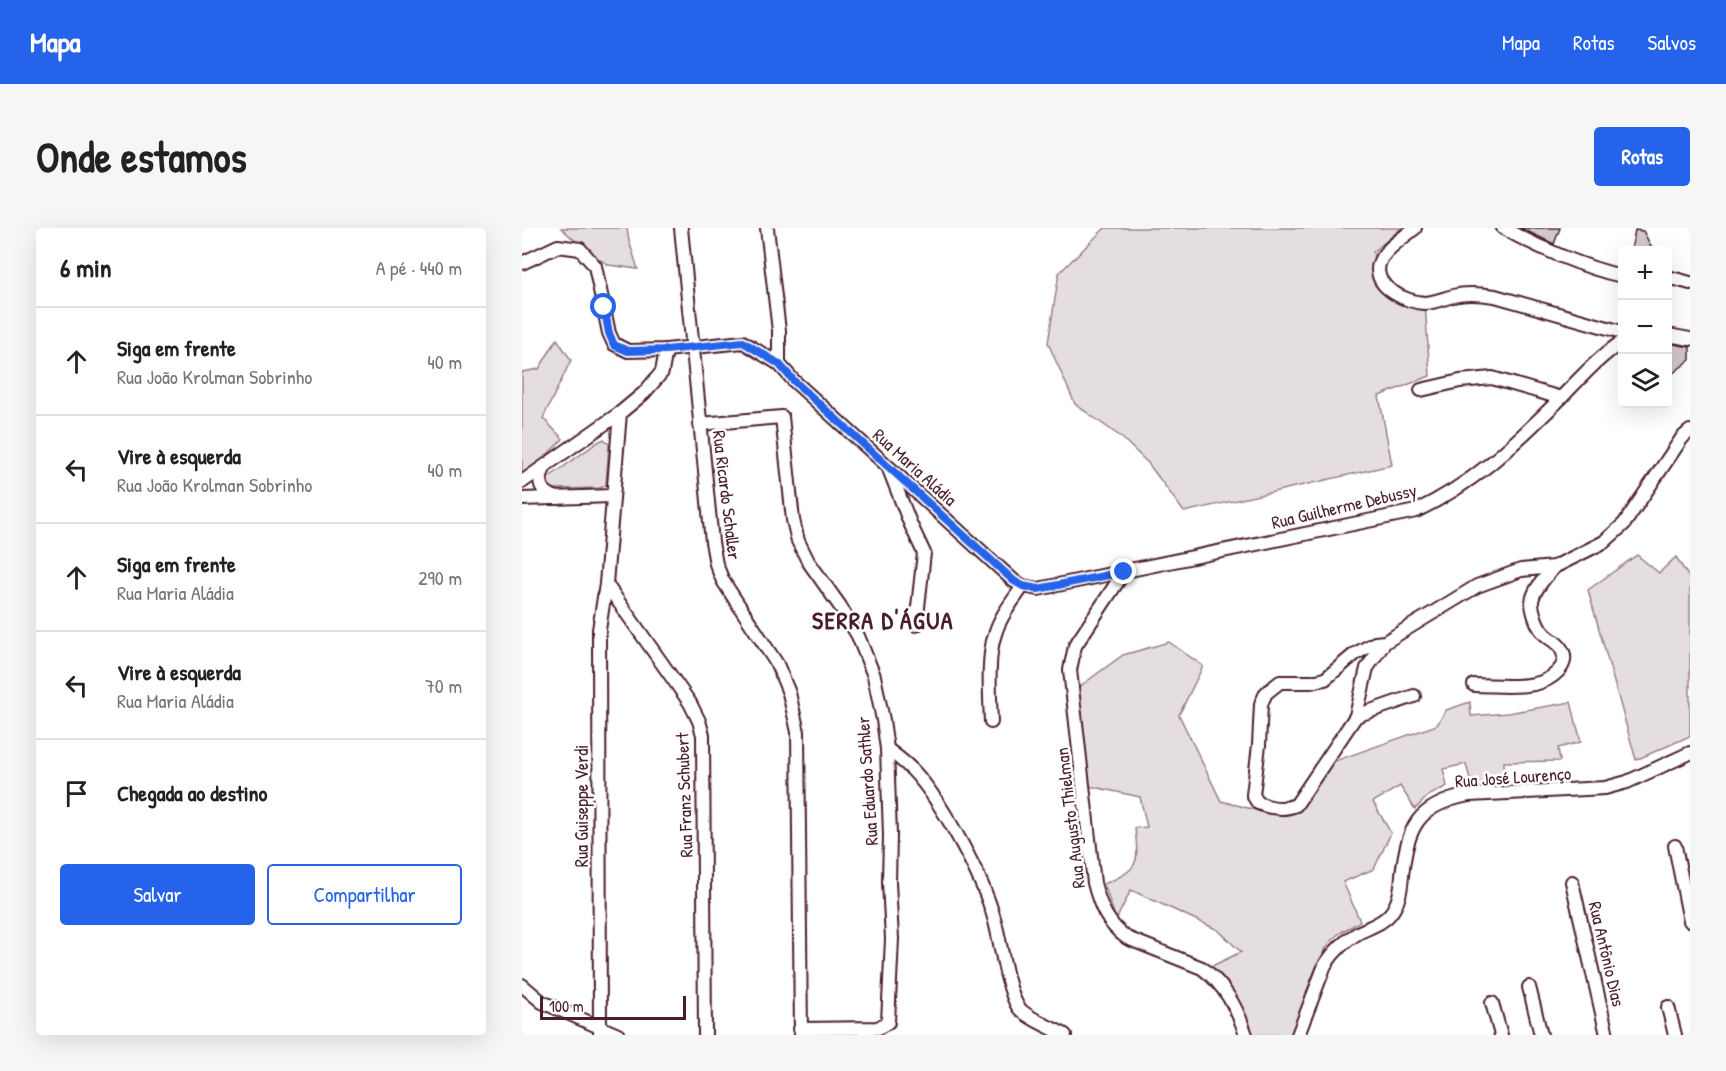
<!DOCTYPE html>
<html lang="pt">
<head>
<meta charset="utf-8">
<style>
  body { margin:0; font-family:"Patrick Hand",sans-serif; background:#f6f6f6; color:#222 }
  .controls { position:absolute; right:18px; top:18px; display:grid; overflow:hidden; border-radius:6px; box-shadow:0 6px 24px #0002 }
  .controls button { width:54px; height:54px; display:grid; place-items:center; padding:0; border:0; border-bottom:2px solid #e0e0e0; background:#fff; color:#222; font:30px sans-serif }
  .scale { position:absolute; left:18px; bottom:15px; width:146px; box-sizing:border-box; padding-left:6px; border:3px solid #4a1f2b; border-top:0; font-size:16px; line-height:21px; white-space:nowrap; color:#4a1f2b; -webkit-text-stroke:4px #fff; paint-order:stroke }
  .stop { position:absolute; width:18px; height:18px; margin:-14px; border:4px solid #2563eb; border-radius:50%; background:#fff }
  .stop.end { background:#2563eb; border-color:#fff; box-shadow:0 2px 6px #0008 }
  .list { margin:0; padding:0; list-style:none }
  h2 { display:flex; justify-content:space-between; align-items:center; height:78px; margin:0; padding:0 24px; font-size:26px }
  h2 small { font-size:20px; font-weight:400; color:#767676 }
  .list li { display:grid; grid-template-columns:39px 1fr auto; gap:18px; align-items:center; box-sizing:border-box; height:108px; padding:0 24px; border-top:2px solid #e0e0e0 }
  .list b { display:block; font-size:22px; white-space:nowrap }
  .list p { margin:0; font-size:20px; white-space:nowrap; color:#767676 }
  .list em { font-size:20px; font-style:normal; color:#767676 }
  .actions { display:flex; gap:12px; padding:18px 24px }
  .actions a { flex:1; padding:14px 0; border:2px solid #2563eb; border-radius:6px; text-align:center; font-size:21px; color:#2563eb }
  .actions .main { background:#2563eb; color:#fff }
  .icon { flex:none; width:33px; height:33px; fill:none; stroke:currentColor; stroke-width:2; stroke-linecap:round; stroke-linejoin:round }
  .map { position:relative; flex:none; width:1168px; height:807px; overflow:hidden; border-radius:6px }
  header { display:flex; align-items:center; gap:36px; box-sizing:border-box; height:84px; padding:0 30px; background:#2563eb; color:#fff }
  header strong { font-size:28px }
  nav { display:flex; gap:33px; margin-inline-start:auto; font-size:21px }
  .intro { display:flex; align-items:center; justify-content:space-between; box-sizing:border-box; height:144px; padding:0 36px }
  h1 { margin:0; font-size:42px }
  .button { padding:15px 27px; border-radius:6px; background:#2563eb; color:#fff; font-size:21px; font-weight:700 }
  main { display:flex; gap:36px; padding:0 36px }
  aside { flex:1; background:#fff; border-radius:6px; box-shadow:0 6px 24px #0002 }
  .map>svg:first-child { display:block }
  .green { fill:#e5dee0; stroke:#987e86; stroke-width:1.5 }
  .building { fill:#d2c7cb; stroke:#4a1f2b; stroke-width:1.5 }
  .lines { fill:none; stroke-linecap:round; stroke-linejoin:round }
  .minor-casing { stroke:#4a1f2b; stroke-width:16 }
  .minor { stroke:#fff; stroke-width:12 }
  .route { stroke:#2563eb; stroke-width:8 }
  .labels { text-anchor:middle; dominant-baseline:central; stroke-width:5; stroke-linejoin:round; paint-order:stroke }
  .street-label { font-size:18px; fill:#4a1f2b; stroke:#fff }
  .district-label { font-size:24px; font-weight:bold; letter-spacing:1.5px; fill:#4a1f2b; stroke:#fff }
</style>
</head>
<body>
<header>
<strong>Mapa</strong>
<nav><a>Mapa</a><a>Rotas</a><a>Salvos</a></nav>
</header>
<div class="intro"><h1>Onde estamos</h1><a class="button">Rotas</a></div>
<main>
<aside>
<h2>6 min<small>A pé · 440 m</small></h2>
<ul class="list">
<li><svg class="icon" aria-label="ahead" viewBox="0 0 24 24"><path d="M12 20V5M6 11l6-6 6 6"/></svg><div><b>Siga em frente</b><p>Rua João Krolman Sobrinho</p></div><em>40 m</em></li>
<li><svg class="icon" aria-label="left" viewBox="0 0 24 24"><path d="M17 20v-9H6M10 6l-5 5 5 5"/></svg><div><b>Vire à esquerda</b><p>Rua João Krolman Sobrinho</p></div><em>40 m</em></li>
<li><svg class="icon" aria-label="ahead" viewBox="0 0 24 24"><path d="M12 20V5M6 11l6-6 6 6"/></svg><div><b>Siga em frente</b><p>Rua Maria Aládia</p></div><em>290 m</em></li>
<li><svg class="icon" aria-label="left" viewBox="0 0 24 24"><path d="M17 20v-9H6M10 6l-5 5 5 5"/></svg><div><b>Vire à esquerda</b><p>Rua Maria Aládia</p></div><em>70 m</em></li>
<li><svg class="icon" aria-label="arrive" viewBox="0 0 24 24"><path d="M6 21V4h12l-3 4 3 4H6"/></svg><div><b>Chegada ao destino</b></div></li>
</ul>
<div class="actions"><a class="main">Salvar</a><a>Compartilhar</a></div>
</aside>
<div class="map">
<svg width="1168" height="807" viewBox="0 0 1168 807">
  <rect width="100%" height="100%" fill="#fff"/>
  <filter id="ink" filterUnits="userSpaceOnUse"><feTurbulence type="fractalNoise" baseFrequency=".0167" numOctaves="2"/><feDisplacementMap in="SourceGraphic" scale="12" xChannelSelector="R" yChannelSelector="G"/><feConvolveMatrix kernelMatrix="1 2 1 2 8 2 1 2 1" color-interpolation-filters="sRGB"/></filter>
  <g filter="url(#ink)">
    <g class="green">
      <polygon points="39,0 105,0 107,13 116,41 87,37 68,26"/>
      <polygon points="583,0 880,0 851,24 859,53 903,75 908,148 857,168 870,237 662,284 626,235 599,209 553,176 526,115 537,45"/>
      <polygon points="35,111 49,132 21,190 41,211 0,251 0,144 17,141"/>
      <polygon points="82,211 87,216 84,257 78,260 33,261 27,258 26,250 76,214"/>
      <polygon points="1115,327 1137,345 1154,329 1168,351 1168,508 1114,532 1066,362"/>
      <path d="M 647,414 L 681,438 L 657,487 L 699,573 L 749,586 L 774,583 L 804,536 L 915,497 L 924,482 L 948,474 L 949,488 L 986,485 L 1049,474 L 1059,514 L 1036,520 L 1038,533 L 982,534 L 982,554 L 949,555 L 944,536 L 921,541 L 925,558 L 906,568 L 893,581 L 878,558 L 851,574 L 869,605 L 852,641 L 821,654 L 838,693 C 831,698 821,702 814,708 C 795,725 778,782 771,807 L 731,807 L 713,769 L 688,739 L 719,724 L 696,702 L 609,662 L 594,692 L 582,656 C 617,641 617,637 613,600 L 625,599 L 618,569 L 562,557 L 557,459 L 601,427 Z"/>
    </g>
    <g class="building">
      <polygon points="998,0 1038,0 1032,16"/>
      <polygon points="1113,2 1121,3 1131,22 1109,22"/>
      <polygon points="1146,115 1168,119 1168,132 1146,149"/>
    </g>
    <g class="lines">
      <g class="minor-casing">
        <g id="minor">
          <polyline points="159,0 190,314 194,336 201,353 255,436 267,465 276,504 279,807"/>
          <polyline points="245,0 257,103 257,136"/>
          <path d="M 893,0 C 882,9 866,19 859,31 C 845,57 884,75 904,75 C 915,74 925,69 936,67 C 949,65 960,66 973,68 L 1100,104"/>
          <path d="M 981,0 C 1015,19 1063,40 1100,48"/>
          <path d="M 0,35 L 36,18 L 58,21 L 73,38 L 87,105 L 92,116 L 106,123 L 144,122 L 221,114 L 257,136 L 272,153 L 492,353 L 501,358 L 516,361 L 894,283 C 952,255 987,221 1032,177 C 1054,155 1075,130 1100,114"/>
          <polyline points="1146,49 1168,55"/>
          <polyline points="1146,107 1168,111"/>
          <polyline points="899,162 938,153 970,150 1039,170"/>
          <polyline points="178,196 260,189 271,292 276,313 286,333 318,378 336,408 352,448 361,492 365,521 368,607 367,654 370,711 366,794 356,800 278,801"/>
          <path d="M 23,239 C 14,254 18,264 35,270"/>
          <polyline points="367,241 388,295 402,325 394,397"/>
          <polyline points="0,254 98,185 122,165 140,144 144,122"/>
          <polyline points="0,271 90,268"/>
          <path d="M 602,344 L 553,418 L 548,442 L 572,655 C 578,678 585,696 605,710 L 680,740 C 703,757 715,780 724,807"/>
          <polyline points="84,356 168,475 177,493 181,507 183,807"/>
          <path d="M 863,414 L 853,415 L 833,426 L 803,451 L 789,454 L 758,454 L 744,465 L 739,476 L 737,517 L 731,567 L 736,575 C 748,580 762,582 774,577 L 834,488 L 845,440 L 863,414 L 955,358 L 999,342 L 1032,339 L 1082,314 L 1102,296 L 1160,210 L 1168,203"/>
          <path d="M 952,457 C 971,457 993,460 1012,456 C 1028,453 1052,437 1038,419 C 1034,413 1025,410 1021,404 C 1015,398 1010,382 1010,374 C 1011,361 1025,348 1032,339"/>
          <polyline points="834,488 892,468"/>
          <path d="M 469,494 C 468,470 465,428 473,406 C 478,388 491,373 501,358"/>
          <path d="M 365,521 C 376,529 387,537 396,548 C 423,580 461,650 472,690 C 479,714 484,759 496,779 C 503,789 532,801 543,807"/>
          <polyline points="1153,618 1168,693"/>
          <polyline points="1050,654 1085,807"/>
          <polyline points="0,757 20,774 96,807"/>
          <polyline points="1007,759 1019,807"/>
          <polyline points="970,775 979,807"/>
          <polyline points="1146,779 1153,807"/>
          <polyline points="78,807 77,402 84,356 98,185"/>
          <path d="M 776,807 L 803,737 C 812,723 822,713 836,705 C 847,699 860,696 868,686 C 877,675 879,662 880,647 C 886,598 895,577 947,567 L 1083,560 L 1105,554 L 1168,525"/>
        </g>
      </g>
      <use href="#minor" class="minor"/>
    </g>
  </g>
  <g class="lines" filter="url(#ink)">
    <polyline class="route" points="82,79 87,105 92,117 106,123 144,122 221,114 257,136 272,153 492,353 501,358 516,361 602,344"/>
  </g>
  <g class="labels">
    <g class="street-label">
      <text transform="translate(393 239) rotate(42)">Rua Maria Aládia</text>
      <text transform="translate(205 267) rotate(83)">Rua Ricardo Schaller</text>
      <text transform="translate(822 278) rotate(-13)">Rua Guilherme Debussy</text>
      <text transform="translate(991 549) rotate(-4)">Rua José Lourenço</text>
      <text transform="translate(345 553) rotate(-94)">Rua Eduardo Sathler</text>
      <text transform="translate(162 567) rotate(-92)">Rua Franz Schubert</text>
      <text transform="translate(59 578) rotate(-90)">Rua Guiseppe Verdi</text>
      <text transform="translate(548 590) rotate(-97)">Rua Augusto Thielman</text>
      <text transform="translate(1085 726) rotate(77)">Rua Antônio Dias</text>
    </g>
    <g class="district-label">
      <text x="361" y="392">SERRA D'ÁGUA</text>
    </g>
  </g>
</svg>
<div class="controls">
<button>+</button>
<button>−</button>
<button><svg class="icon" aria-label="layers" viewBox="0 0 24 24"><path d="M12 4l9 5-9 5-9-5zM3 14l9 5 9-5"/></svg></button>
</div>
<div class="scale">100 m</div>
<div class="stop" style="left:82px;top:79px"></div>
<div class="stop end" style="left:602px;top:344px"></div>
</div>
</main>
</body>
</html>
